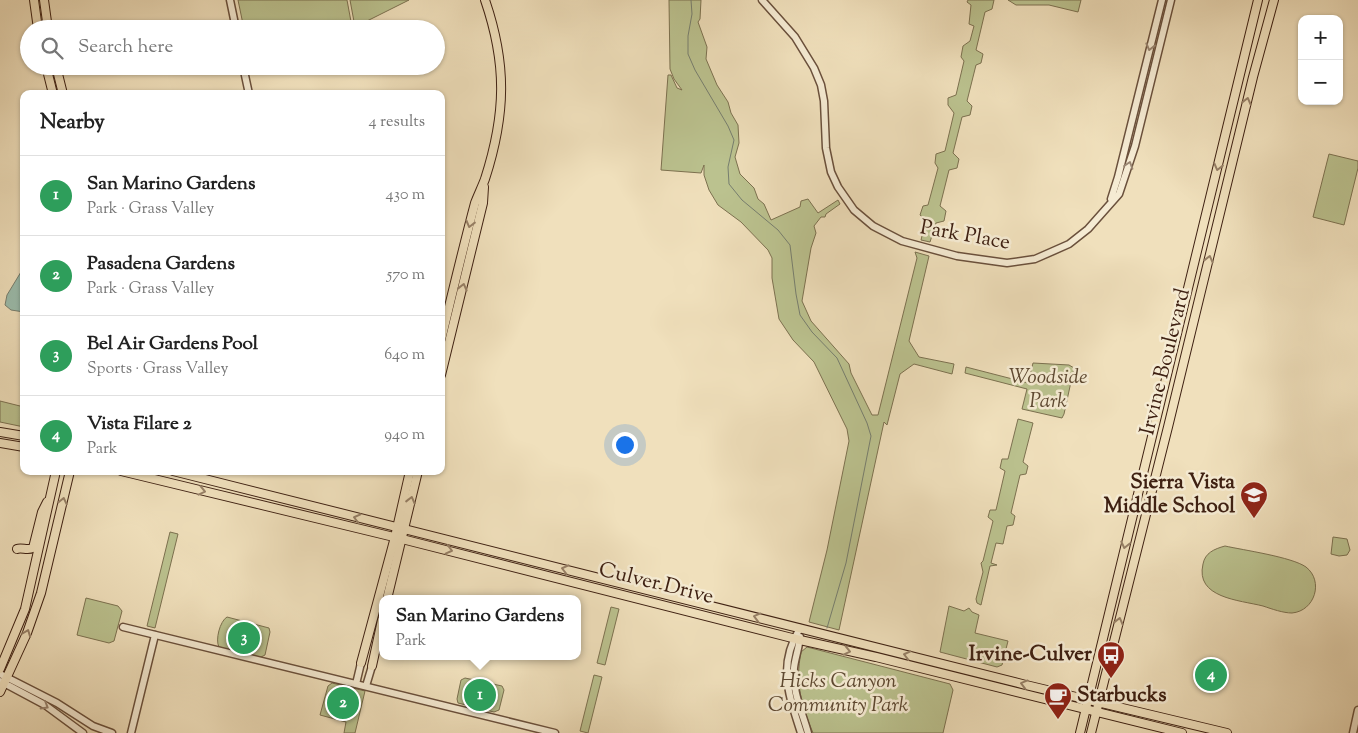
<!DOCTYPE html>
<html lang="en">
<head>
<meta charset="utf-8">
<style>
  body { margin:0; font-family:"Sorts Mill Goudy",serif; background:#f2f2f2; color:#222 }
  .controls { position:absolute; right:15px; top:15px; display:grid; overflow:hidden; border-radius:10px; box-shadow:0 1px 4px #0004 }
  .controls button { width:45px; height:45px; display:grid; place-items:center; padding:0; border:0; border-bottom:1px solid #e0e0e0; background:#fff; color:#222; font:25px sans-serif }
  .you { position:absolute; left:624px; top:444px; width:18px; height:18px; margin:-12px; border:4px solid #fff; border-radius:50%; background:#1a73e8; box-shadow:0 0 0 8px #1a73e833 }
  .badge { display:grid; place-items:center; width:32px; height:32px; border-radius:50%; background:#8f2418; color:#fff; font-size:16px; font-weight:700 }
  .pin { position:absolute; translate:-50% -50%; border:2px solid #fff; box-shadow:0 1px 5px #0006 }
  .popup { position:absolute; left:379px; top:595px; width:202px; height:65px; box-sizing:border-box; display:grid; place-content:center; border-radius:10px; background:#fff; filter:drop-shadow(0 1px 4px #0005); font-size:16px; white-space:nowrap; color:#767676 }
  .popup b { font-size:19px; color:#222 }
  .popup::after { content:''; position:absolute; left:50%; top:100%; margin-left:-10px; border:10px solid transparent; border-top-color:#fff }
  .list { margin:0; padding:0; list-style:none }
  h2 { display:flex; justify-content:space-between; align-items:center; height:65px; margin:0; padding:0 20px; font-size:21px }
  h2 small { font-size:16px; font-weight:400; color:#767676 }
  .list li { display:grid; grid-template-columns:32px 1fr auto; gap:15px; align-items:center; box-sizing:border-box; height:80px; padding:0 20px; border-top:1px solid #e0e0e0 }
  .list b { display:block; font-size:19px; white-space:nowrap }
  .list p { margin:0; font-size:16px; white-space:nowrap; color:#767676 }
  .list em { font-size:16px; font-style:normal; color:#767676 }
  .icon { flex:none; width:28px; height:28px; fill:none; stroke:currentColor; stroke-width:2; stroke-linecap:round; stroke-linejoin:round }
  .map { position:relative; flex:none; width:1358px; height:733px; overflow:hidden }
  .search { position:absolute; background:#fff; box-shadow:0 1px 4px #0004; left:20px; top:20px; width:425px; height:55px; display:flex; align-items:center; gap:12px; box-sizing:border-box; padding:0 18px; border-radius:28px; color:#767676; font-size:19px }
  .panel { position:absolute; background:#fff; box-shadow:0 1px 4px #0004; left:20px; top:90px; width:425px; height:385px; border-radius:10px }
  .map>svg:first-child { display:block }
  .green { fill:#bbc28f; stroke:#7c7150 }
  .water { fill:#9bbdad; stroke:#767e6f }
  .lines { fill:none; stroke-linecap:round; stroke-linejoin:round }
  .stream { stroke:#767e6f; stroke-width:1 }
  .minor-casing { stroke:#6a503c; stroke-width:9 }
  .major-casing { stroke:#3e2012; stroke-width:10 }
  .minor { stroke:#f5ebd3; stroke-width:6 }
  .major { stroke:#f0e0bc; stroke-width:8 }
  .oneway { stroke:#9a8672 }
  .oneway2 { stroke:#978067 }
  .labels { text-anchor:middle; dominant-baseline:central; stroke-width:5; stroke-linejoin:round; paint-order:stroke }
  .street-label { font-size:21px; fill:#3e2012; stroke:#f5ebd3 }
  .park-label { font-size:21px; font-style:italic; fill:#5d4831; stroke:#f5ebd3 }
  .poi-label { font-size:21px; font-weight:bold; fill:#3e2012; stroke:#f5ebd3; text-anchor:end }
</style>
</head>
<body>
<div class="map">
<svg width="1358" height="733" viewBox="0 0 1358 733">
  <rect width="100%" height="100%" fill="#f0e0bc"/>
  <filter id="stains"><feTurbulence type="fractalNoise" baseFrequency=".004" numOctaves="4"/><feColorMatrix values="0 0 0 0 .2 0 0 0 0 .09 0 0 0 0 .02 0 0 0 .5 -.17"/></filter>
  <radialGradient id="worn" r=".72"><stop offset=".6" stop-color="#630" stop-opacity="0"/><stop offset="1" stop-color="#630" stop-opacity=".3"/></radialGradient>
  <g class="green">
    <polygon points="238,0 347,0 352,27 343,29 244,29"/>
    <polygon points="350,0 409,0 355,27"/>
    <polygon points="669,0 701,0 700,19 698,22 707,47 706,59 717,85 728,102 731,113 738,125 739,143 735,157 740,174 754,188 758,199 764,204 771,220 800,207 801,201 808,199 818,213 838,200 840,204 826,214 825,217 821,217 814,226 816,233 811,248 802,301 811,321 849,364 851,373 872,415 878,415 917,258 915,252 929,256 909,341 919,357 954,364 952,374 914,364 900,374 887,425 884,422 839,630 809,622 827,550 849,441 847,429 814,362 793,340 779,319 772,278 772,258 768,250 741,222 718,205 709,190 704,175 704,165 701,173 661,170 668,75 671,75 677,88 682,90 674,79 670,69"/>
    <polygon points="968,0 994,0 992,9 985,12 976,50 983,54 981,63 976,65 967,101 972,106 970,115 962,117 953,153 959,159 957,168 949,170 940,206 946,211 944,221 936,223 930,242 921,240 926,220 920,215 923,206 928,205 938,168 935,163 936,154 945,151 954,113 948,105 948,98 956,95 964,61 961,57 963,46 970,41 974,26 969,24 971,5 967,2"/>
    <polygon points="1008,0 1081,0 1078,12 1049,5 1016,5"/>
    <polygon points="1329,154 1358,161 1358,168 1344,225 1313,217"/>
    <polygon points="1033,363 1069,365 1074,368 1064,414 1062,418 1022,409 1027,389 965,373 966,367 1028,383"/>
    <polygon points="0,401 24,407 24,427 0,422"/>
    <polygon points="1018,419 1033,423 1023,462 1028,466 1026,474 1020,475 1011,513 1015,516 1013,525 1007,526 1003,544 996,543 991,563 997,565 990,566 981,605 977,603 976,599 983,572 981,563 983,561 993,521 988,517 990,510 996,510 1005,471 1000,468 1002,459 1008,459"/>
    <polygon points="170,532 178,534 155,628 147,626"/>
    <polygon points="1333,537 1347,539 1350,550 1347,555 1339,556 1331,554"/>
    <path d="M 1225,546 C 1243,550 1292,557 1306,567 C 1324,581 1315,611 1292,613 C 1283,613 1272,609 1263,606 C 1239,600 1195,598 1203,564 C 1205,553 1214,549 1225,546 Z"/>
    <polygon points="86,598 118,606 122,611 114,641 109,643 77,635"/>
    <polygon points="949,606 964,611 969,608 972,612 979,615 975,633 1008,641 1002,665 997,667 940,652"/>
    <polygon points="611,607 619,609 605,665 597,663"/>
    <path d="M 227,617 L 269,628 L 270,632 L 265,655 L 259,658 L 219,647 C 215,640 220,621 227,617 Z"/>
    <path d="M 807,647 L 950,684 L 953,690 L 943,733 L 813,733 C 801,703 795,684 801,652 Z"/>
    <polygon points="1199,665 1226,671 1221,688 1196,683"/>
    <polygon points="594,675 602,677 588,733 580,731"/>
    <polygon points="465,678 502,686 504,690 499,710 494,712 458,703 457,699 461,680"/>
    <polygon points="332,683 365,691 355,733 344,733 346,722 320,715 328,686"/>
  </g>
  <polygon class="water" points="24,267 24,312 11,310 5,305 7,295"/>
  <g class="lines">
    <polyline class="stream" points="691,0 692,14 688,36 688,54 695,70 728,126 734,140 728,167 729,184 742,200 778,230 790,245 796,294 800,315 812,332 837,358 867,423 871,436 846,563 827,628"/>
    <g class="minor-casing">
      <g id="minor">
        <polyline points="230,0 236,29"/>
        <polyline points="762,0 795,37 814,68 821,85 824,101 826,148 831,172 838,187 854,210 873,226 902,241 957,256 1007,263 1035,259 1069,244 1088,229 1119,194 1135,146 1171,0"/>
        <polyline points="243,66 249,94"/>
        <polyline points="1111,199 1118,177 1162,0"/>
        <polyline points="123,627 555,733"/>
        <path d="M 800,628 C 777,666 789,695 801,733"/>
        <path d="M 800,637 C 799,648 795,658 794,668 C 792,692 802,711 808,733"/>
        <polyline points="0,674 57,703 93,726 112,733"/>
        <polyline points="0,681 45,705 83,733"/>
        <polyline points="356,684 361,663"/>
        <polyline points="366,686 372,666"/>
        <polyline points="131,733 155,635"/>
        <polyline points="1353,733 1358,710"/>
      </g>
    </g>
    <g class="major-casing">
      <g id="major">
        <polyline points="34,0 38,29"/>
        <polyline points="44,0 48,29"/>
        <polyline points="46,66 53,94"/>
        <polyline points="56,66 63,94"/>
        <path d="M 441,340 C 452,294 463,248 475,203 C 478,195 482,187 485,179 C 506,114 507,64 485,0"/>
        <polyline points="441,375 483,203 484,187"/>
        <polyline points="0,432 24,436"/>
        <polyline points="0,443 24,447"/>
        <polyline points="121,471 402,539 800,640 876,657 1182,733"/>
        <polyline points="173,471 1026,685 1227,733"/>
        <path d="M 17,549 C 22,547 27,551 33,548 L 42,512 L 47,502"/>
        <polyline points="387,599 418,471"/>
        <polyline points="361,663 395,537 410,471"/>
        <polyline points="372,666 382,620"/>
        <polyline points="0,669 25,609 56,471"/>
        <polyline points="0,692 27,633 41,593 70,471"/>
        <polyline points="1080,733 1258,0"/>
        <polyline points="1091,733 1168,427 1253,77 1274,0"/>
      </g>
    </g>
    <use href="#minor" class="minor"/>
    <use href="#major" class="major"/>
  </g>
  <defs><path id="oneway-chevron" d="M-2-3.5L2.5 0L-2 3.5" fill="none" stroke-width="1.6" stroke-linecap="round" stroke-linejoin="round" transform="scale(1.25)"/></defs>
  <g class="oneway">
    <use href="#oneway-chevron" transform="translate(1150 47) rotate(104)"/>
    <use href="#oneway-chevron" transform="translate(1129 165) rotate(-72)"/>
    <use href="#oneway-chevron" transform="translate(45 706) rotate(31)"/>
  </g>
  <g class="oneway2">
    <use href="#oneway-chevron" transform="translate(1247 101) rotate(-76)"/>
    <use href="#oneway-chevron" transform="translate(1218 167) rotate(104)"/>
    <use href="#oneway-chevron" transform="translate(470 224) rotate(104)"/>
    <use href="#oneway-chevron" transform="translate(1209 259) rotate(-76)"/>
    <use href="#oneway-chevron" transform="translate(463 287) rotate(-76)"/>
    <use href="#oneway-chevron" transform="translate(202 491) rotate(13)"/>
    <use href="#oneway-chevron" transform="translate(411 500) rotate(-76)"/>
    <use href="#oneway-chevron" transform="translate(63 501) rotate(-77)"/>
    <use href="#oneway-chevron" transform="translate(357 518) rotate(-166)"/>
    <use href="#oneway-chevron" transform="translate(1125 545) rotate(103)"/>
    <use href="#oneway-chevron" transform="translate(449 550) rotate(14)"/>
    <use href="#oneway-chevron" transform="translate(565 569) rotate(-166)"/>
    <use href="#oneway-chevron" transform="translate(757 617) rotate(-165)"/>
    <use href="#oneway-chevron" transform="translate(1119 621) rotate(-76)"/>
    <use href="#oneway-chevron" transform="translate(27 633) rotate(-69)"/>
    <use href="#oneway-chevron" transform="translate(847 651) rotate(13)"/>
    <use href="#oneway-chevron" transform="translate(907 655) rotate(-166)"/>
    <use href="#oneway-chevron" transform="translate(1024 684) rotate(-165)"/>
  </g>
  <defs>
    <g id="school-pin" transform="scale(1.4375)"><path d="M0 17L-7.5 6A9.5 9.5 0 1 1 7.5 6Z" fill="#8f2418" stroke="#f5ebd3"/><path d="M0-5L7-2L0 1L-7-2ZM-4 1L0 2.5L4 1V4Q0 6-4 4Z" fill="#fff"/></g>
    <g id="bus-pin" transform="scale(1.4375)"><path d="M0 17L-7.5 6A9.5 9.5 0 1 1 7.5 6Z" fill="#8f2418" stroke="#f5ebd3"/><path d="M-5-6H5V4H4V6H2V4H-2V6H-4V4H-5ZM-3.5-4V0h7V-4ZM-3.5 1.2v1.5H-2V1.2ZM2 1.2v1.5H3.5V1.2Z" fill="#fff"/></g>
    <g id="cafe-pin" transform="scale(1.4375)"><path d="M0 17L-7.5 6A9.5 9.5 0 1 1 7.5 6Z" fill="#8f2418" stroke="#f5ebd3"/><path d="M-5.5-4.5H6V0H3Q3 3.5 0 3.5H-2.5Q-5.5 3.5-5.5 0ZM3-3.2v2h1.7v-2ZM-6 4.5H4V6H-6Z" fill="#fff"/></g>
  </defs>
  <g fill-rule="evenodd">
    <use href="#school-pin" x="1254" y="495"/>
    <use href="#bus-pin" x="1111" y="655"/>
    <use href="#cafe-pin" x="1058" y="696"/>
  </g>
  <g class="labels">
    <g class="street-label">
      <text transform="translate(965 236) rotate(10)">Park Place</text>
      <text transform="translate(1166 362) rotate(-76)">Irvine Boulevard</text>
      <text transform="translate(656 584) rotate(14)">Culver Drive</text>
    </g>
    <g class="park-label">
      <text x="1048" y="378">Woodside<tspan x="1048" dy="24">Park</tspan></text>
      <text x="838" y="682">Hicks Canyon<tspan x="838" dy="24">Community Park</tspan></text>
    </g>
    <g class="poi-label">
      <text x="1235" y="483">Sierra Vista<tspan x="1235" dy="24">Middle School</tspan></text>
      <text x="1092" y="655">Irvine-Culver</text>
      <text x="1077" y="696" text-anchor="start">Starbucks</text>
    </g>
  </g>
  <rect width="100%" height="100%" filter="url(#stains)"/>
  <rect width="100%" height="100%" fill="url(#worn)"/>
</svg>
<div class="controls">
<button>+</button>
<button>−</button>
</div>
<div class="you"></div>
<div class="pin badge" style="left:480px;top:695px;background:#2e9e5b">1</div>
<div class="popup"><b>San Marino Gardens</b>Park</div>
<div class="pin badge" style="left:343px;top:703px;background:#2e9e5b">2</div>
<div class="pin badge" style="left:244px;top:638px;background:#2e9e5b">3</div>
<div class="pin badge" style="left:1211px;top:675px;background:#2e9e5b">4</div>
<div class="search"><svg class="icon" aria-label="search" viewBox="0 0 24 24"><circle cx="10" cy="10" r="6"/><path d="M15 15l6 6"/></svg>Search here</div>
<section class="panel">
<h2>Nearby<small>4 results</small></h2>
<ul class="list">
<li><span class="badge" style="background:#2e9e5b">1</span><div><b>San Marino Gardens</b><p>Park · Grass Valley</p></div><em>430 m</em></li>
<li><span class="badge" style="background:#2e9e5b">2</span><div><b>Pasadena Gardens</b><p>Park · Grass Valley</p></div><em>570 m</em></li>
<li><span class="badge" style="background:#2e9e5b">3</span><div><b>Bel Air Gardens Pool</b><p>Sports · Grass Valley</p></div><em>640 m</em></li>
<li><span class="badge" style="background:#2e9e5b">4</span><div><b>Vista Filare 2</b><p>Park</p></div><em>940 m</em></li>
</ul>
</section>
</div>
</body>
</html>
